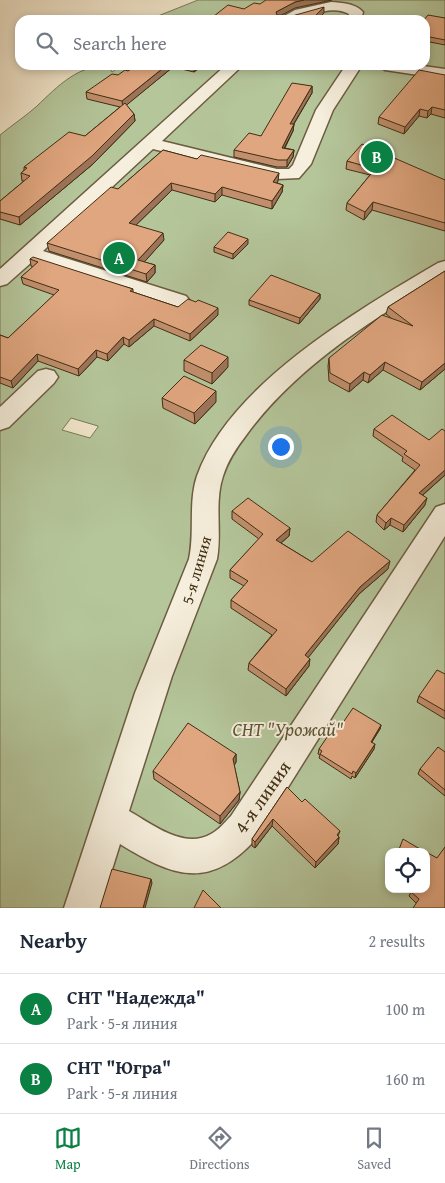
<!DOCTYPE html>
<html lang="en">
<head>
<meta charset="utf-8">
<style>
  body { margin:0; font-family:"Gentium Book Plus",serif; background:#f2f2f3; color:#1f2937 }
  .controls { position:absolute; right:15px; bottom:15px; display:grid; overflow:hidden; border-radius:10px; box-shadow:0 2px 8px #0003 }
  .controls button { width:45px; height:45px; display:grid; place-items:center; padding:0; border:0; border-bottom:1px solid #e0e1e3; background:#fff; color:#1f2937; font:25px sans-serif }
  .you { position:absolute; left:280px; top:446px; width:18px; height:18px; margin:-12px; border:4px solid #fff; border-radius:50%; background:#1a73e8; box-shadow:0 0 0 8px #1a73e833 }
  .badge { display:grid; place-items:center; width:32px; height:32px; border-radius:50%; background:#0b8043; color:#fff; font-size:16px; font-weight:700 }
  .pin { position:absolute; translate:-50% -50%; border:2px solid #fff; box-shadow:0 1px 5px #0006 }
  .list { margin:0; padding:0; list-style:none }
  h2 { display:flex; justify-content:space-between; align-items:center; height:65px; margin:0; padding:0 20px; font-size:21px }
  h2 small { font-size:16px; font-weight:400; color:#747a83 }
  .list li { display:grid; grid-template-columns:32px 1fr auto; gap:15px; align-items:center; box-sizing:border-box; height:70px; padding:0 20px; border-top:1px solid #e0e1e3 }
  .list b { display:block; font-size:19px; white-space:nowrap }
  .list p { margin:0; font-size:16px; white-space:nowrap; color:#747a83 }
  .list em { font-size:16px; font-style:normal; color:#747a83 }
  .icon { flex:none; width:28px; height:28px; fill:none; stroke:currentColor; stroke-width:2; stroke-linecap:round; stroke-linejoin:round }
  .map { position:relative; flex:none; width:445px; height:908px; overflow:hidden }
  .search { position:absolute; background:#fff; box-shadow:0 2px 8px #0003; left:15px; right:15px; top:15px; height:55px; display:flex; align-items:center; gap:12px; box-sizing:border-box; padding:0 18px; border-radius:15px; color:#747a83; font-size:19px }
  .sheet { height:205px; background:#fff }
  nav { display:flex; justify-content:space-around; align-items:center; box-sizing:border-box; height:70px; border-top:1px solid #e0e1e3; background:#fff; font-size:14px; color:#747a83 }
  nav a { display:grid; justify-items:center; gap:2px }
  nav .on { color:#0b8043 }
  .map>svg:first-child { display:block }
  .green { fill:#b5c69b; stroke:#7a7a57; fill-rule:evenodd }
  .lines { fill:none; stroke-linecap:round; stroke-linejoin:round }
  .minor-casing { stroke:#6c5c41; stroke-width:3 }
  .minor { fill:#f6efdd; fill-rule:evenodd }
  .wall { fill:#c18f6d; stroke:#402e13 }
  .shaded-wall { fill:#9d7459; stroke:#402e13 }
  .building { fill:#e0a67f; stroke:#402e13 }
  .labels { text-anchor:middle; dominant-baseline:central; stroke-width:4; stroke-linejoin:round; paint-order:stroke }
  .street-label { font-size:16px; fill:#402e13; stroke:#f6efdd }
  .near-park-label { font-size:19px; font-style:italic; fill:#5d5435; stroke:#f6efdd }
  .near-street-label { font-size:19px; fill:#402e13; stroke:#f6efdd }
</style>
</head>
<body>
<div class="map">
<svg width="445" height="908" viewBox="0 0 445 908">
  <rect width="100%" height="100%" fill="#f1e6cb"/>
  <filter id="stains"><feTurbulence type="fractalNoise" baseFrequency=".004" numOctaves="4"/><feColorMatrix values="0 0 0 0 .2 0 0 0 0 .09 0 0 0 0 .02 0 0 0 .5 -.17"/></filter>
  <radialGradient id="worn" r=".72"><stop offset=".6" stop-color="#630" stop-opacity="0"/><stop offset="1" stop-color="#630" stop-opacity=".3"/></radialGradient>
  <path class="green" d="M 198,0 L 445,0 L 445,908 L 0,908 L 0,135 C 12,125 26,116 37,106 C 56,88 81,61 110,68 L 112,72 L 122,65 L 425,65 L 425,20 L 148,20 ZM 71,418 L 98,426 L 98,427 L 90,438 L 62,430 ZM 389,852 L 426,852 L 426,889 L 389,889 Z"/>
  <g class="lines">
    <g class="minor-casing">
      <g id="minor">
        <path d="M 331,2 C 342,3 355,3 363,12 L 361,20 L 347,20 L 349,14 C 330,4 311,17 293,20 C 288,21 282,20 277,20 L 295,10 Z"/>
        <polygon points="226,65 243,65 162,141 277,169 289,169 293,165 316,110 346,65 362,65 333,110 311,164 299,178 277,179 153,149 43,251 186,296 190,301 186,306 179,308 172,306 33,261 7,284 0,286 0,269"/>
        <polygon points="377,65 416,65 445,69 445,79 385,70"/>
        <path d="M 445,261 L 445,276 C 373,319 298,365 247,434 C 237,447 228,460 223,476 C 214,503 222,532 217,559 L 172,676 L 129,811 C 152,824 184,850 211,834 C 219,830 225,822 231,816 L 436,507 L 445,504 L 445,536 L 255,840 C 208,891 172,876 120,844 L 100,908 L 64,908 L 135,693 L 189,559 C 195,532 188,503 197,476 C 229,385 358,310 438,263 Z"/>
        <polygon points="46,369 54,371 58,377 54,383 9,427 0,430 0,407 38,371"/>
      </g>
    </g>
    <use href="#minor" class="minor"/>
  </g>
  <g class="wall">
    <polygon points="445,18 445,45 425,41 425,20"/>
    <polygon points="136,65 203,65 194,72 173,67 126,105 134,114 135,121 93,164 20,225 0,219 0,201 24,181 22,181 21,173 24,170 24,167 85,136 120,107 87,99 86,92 128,71"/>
    <polygon points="445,75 445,118 431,114 427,118 419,116 404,134 378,124 379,117"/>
    <polygon points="312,86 312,93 294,124 293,131 285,148 294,150 293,157 287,167 277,167 234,157 234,150 261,136"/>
    <polygon points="163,150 278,181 277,183 283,185 282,192 272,209 222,195 215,202 172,190 136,225 164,240 144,262 155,265 155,273 147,282 49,251 47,243 118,189"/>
    <polygon points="347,161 445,180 445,231 372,210 364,220 346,210 347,203 370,175 346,169"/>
    <polygon points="248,244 233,259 214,252 214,247"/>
    <polygon points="30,259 133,289 133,292 178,307 218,315 190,341 154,326 129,347 124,344 108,361 97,357 79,376 38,361 13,388 0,383 0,335 8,338 54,295 23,284 21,277 33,267 31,266"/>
    <polygon points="445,271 445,369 420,390 383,370 368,383 363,380 349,392 329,381 328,366 329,358 391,318 386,314 388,307"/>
    <polygon points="320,294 320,299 299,324 249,305 249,300"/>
    <polygon points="184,360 228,367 212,384 184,371"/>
    <polygon points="162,398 216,402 195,424 163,408"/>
    <polygon points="374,429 429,440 445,431 445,475 423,495 425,505 403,532 390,525 384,530 376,522 377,515 415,470 402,461 403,457 373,436"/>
    <polygon points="232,511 290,528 289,536 281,543 312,562 388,569 359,594 322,640 308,657 309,666 286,696 248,670 249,663 272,635 231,608 231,600 244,586 230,578 230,570 259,539 232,519"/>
    <polygon points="445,674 445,719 417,702 419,696"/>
    <polygon points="342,724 381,725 380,729 372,742 374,749 355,778 352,776 351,779 319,758 320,755 318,754 319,749"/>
    <polygon points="445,752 445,796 418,774 420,769"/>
    <polygon points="236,754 236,762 234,765 240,792 239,800 220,824 154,779 153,771"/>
    <polygon points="287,787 302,802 340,831 338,836 339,837 338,844 315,868 272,826 255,848 252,846 252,839"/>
    <polygon points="411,892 445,908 416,903 409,896"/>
  </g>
  <g class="shaded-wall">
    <polygon points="304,0 332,0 295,8 276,18 276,12 295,2"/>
    <polygon points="324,7 324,13 317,20 311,20"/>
    <polygon points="167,65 173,65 173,67 123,108 122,101"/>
    <polygon points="194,65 203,65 194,72"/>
    <polygon points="312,86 312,93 290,130 290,124"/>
    <polygon points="432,107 431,114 427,118 428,111"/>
    <polygon points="420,109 419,116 404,134 405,127"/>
    <polygon points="134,114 135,121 93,164 20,225 19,217"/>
    <polygon points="294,124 293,131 281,154 282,148"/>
    <polygon points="294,150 293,157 287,167 287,160"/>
    <polygon points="279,173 278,181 273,190 273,182"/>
    <polygon points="171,183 172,190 130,231 129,223"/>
    <polygon points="283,185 282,192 272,209 272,201"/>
    <polygon points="222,187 222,195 215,202 215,194"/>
    <polygon points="373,202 372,210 364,220 365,212"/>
    <polygon points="163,233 164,240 139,268 138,260"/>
    <polygon points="248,239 248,244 233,259 233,254"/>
    <polygon points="155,265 155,273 147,282 146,274"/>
    <polygon points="320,294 320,299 299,324 300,318"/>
    <polygon points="218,308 218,315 190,341 190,334"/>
    <polygon points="154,319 154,326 129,347 129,340"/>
    <polygon points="123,337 124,344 108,361 107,354"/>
    <polygon points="96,350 97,357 79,376 78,369"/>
    <polygon points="37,354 38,361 13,388 11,381"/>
    <polygon points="228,357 228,367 212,384 212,373"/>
    <polygon points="385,362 383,370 368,383 370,375"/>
    <polygon points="445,363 445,369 420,390 422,382"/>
    <polygon points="364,372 363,380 349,392 350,384"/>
    <polygon points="216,391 216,402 195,424 194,413"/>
    <polygon points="445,470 445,475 417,500 419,493"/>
    <polygon points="427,498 425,505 403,532 404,525"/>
    <polygon points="391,518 390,525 384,530 386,523"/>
    <polygon points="290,528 289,536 275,548 276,540"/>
    <polygon points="390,561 388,569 359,594 304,663 305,655 360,587"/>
    <polygon points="310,659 309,666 286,696 286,689"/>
    <polygon points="381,725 380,729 369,746 371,742"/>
    <polygon points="375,744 374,749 355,778 356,773"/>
    <polygon points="236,754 236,762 233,768 233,759"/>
    <polygon points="240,792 239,800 220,824 220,816"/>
    <polygon points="273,819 272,826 255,848 255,842"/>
    <polygon points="339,837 338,844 315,868 316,862"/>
    <polygon points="151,879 152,883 145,908 143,908"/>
  </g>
  <g class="building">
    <polygon points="266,0 304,0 295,2 276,12 277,15 292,16 324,7 311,20 209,20 228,5 244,9 254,3 260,4"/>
    <polygon points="428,15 445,18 445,40 425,36 425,20 424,20"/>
    <polygon points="136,65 167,65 122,101 86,92 112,74 118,75 125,70 128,71"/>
    <polygon points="419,70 445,75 445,110 432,107 428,111 420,109 405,127 379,117"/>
    <polygon points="292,83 312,86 290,124 294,124 282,148 294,150 287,160 278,160 234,150 249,133 261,136"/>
    <polygon points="125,103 134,114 92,156 19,217 0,212 0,201 30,176 21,173 27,168 24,167 69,132 85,136"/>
    <polygon points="362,144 445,180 445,223 373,202 365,212 347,203 375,169 347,161"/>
    <polygon points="163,150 197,159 201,155 279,173 273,182 283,185 272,201 222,187 215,194 171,183 129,223 163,233 138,260 155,265 146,274 47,243 111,187 118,189"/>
    <polygon points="228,232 248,239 233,254 214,247"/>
    <polygon points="33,257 133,289 130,291 178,307 188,299 196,302 198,300 218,308 190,334 154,319 129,340 123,337 107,354 96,350 78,369 37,354 11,381 0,377 0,335 8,338 59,290 21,277 38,262 30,259"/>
    <polygon points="445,271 445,363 422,382 385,362 370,375 364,372 350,384 330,373 329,358 382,315 413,326 388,307"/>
    <polygon points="271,275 320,294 300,318 249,300"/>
    <polygon points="201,345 228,357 212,373 184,360"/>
    <polygon points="184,376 216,391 194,413 162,398"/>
    <polygon points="392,415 429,440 442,429 445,431 445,470 419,493 427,498 404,525 391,518 386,523 377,515 420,465 404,454 407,451 374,429"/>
    <polygon points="248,498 290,528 276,540 312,562 348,531 390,561 360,587 323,633 305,655 310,659 286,689 249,663 277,630 231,600 248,581 230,570 263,534 232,511"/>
    <polygon points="437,670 445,674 445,711 419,696"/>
    <polygon points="353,708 381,725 371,742 375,744 356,773 353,771 352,774 320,754 322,751 319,749 338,721 342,724"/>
    <polygon points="188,723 236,754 233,759 240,792 220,816 153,771"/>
    <polygon points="438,747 445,752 445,790 420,769"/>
    <polygon points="287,787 302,802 305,799 340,831 337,835 339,837 316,862 273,819 255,842 252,839"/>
    <polygon points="403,839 425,852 398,852"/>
    <polygon points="445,847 445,908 413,908 419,899 411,892 413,889 426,889 426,852 437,858"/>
    <polygon points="112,869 151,879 143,908 100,908"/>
    <polygon points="203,890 221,908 194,908"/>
  </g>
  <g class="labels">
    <g class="street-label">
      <text transform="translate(196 570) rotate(-74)">5-я линия</text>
    </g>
    <g class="near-park-label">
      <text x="288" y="729">СНТ "Урожай"</text>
    </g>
    <g class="near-street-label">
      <text transform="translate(262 797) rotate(-55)">4-я линия</text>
    </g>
  </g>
  <rect width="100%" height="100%" filter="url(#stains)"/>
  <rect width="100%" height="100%" fill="url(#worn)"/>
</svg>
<div class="controls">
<button><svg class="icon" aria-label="locate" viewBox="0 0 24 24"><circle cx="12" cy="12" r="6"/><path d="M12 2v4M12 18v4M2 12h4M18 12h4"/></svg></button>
</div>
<div class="you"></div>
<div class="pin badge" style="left:119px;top:258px">A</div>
<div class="pin badge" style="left:377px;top:157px">B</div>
<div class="search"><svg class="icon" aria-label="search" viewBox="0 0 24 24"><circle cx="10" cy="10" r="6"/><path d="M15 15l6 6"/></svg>Search here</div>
</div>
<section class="sheet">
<h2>Nearby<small>2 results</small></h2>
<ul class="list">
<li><span class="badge">A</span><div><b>СНТ &quot;Надежда&quot;</b><p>Park · 5-я линия</p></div><em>100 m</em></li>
<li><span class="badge">B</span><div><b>СНТ &quot;Югра&quot;</b><p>Park · 5-я линия</p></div><em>160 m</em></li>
</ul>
</section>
<nav>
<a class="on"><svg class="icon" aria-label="map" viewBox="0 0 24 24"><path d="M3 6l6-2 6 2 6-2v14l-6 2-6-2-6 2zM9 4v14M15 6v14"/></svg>Map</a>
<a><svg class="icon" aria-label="directions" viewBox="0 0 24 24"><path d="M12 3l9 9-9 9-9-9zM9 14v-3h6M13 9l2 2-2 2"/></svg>Directions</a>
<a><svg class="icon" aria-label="saved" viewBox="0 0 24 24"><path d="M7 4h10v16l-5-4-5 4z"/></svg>Saved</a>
</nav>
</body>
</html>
